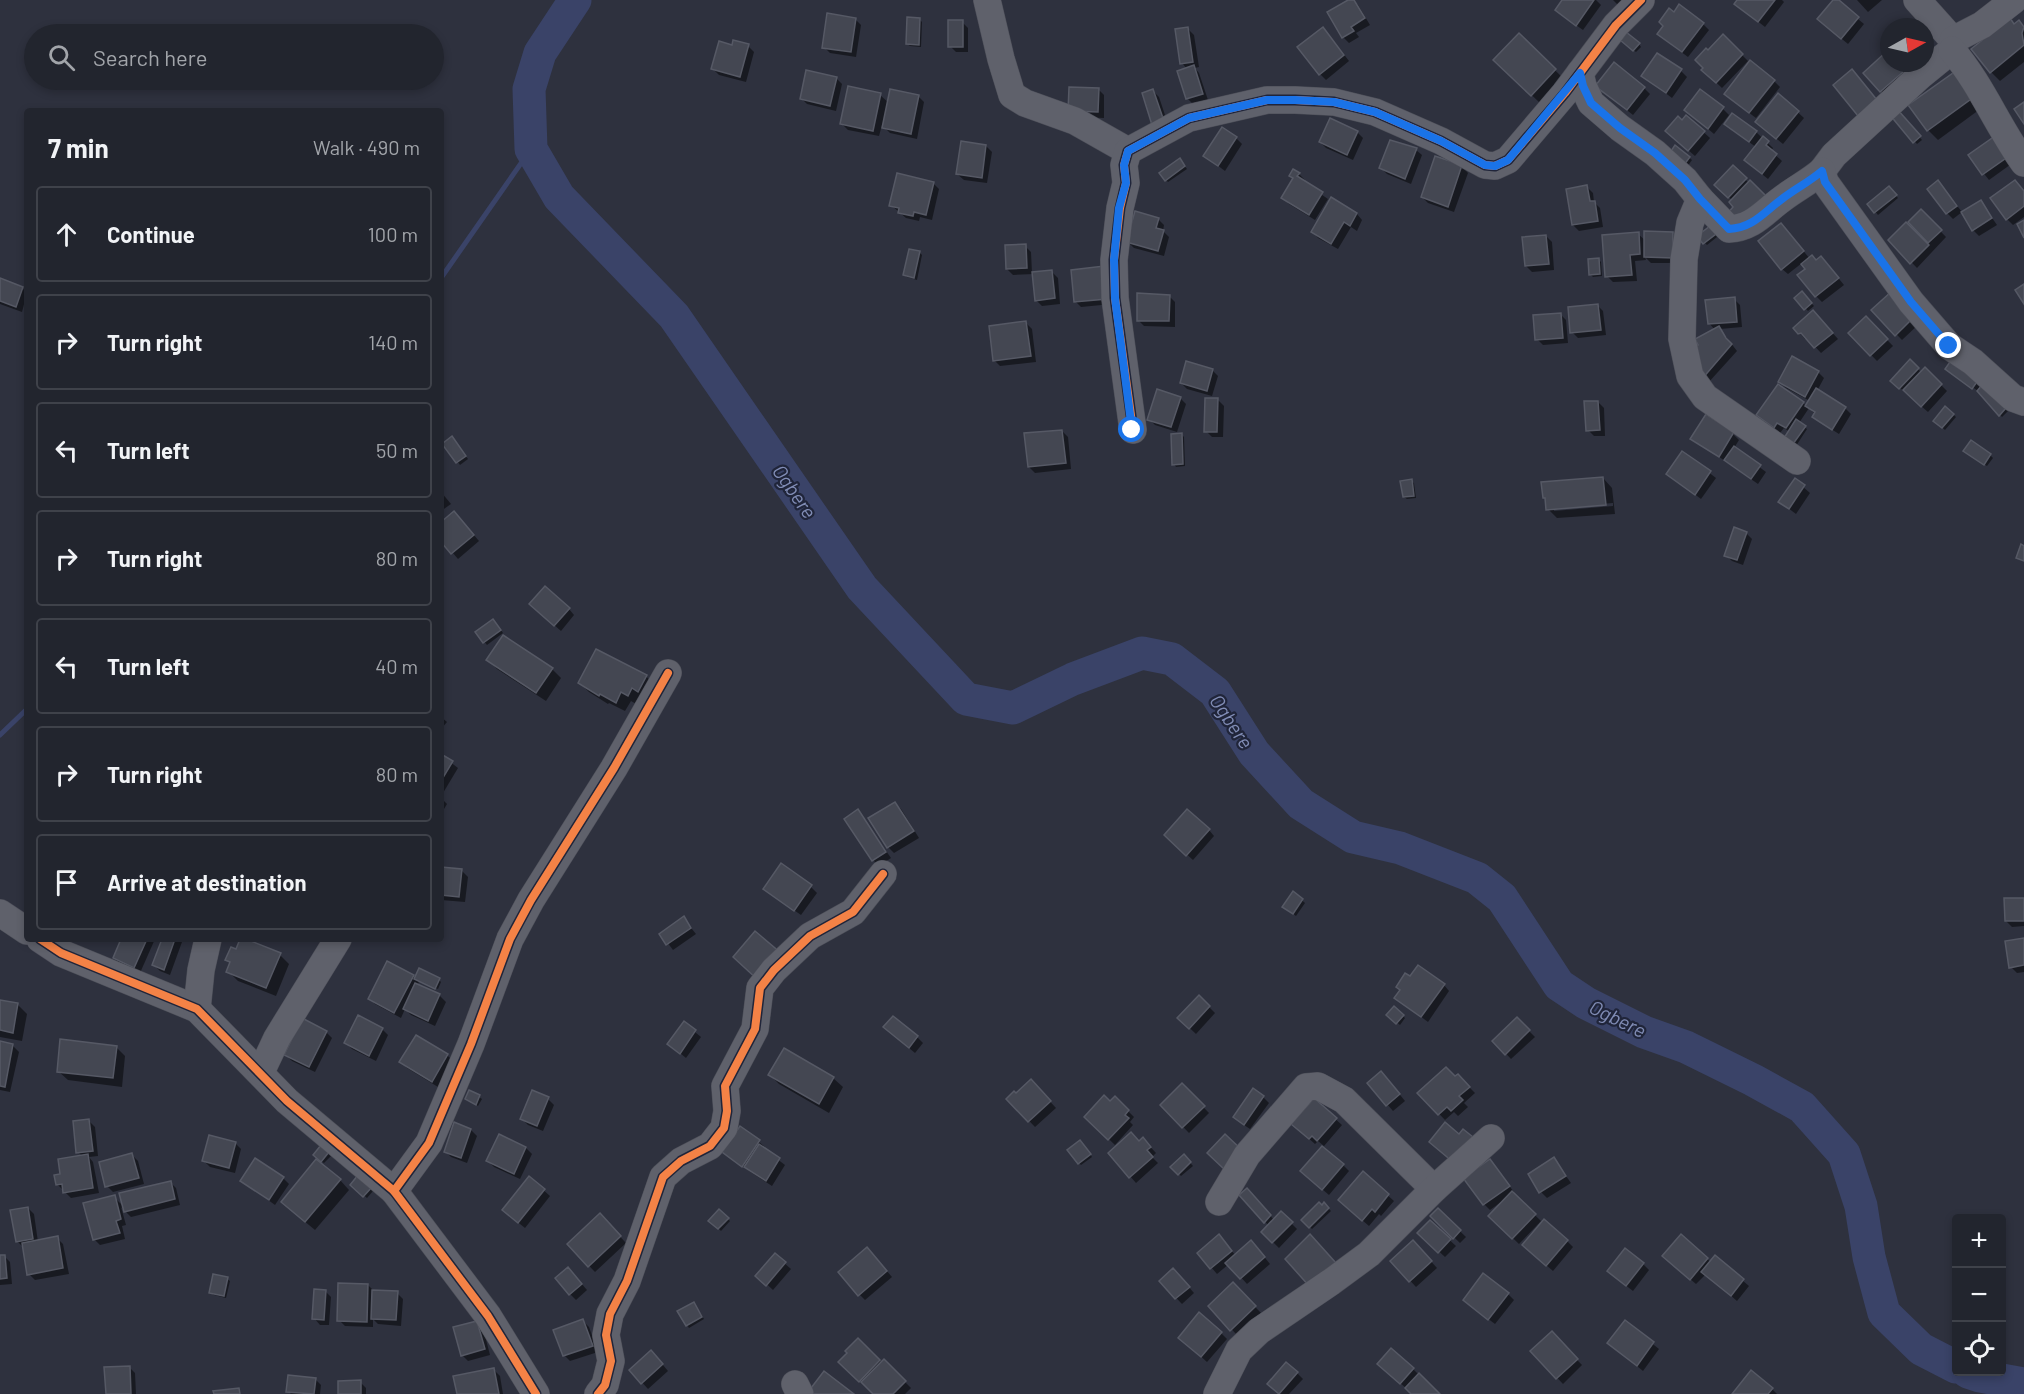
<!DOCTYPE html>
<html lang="en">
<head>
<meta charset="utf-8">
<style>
  body { margin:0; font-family:Barlow,sans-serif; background:#2a2d36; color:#f1f3f6 }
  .controls { position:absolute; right:18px; bottom:18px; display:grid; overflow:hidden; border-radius:6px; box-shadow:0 3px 9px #0003 }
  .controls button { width:54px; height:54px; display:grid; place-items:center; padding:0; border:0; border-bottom:2px solid #3f424a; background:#22252e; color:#f1f3f6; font:30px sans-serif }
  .compass { position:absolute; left:1880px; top:18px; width:54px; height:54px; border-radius:50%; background:#22252e; box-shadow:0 3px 9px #0003; rotate:82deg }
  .stop { position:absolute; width:18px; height:18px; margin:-14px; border:4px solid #1a73e8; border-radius:50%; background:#fff }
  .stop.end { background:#1a73e8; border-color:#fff; box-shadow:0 2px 6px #0008 }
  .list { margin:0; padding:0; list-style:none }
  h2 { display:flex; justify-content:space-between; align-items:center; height:78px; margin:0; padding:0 24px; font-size:26px }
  h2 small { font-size:20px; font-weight:400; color:#a2a5aa }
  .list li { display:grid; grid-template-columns:39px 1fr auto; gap:18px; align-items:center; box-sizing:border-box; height:96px; margin:0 12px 12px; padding:0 12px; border:2px solid #3f424a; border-radius:6px }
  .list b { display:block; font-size:22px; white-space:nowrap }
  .list em { font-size:20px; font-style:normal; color:#a2a5aa }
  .icon { flex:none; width:33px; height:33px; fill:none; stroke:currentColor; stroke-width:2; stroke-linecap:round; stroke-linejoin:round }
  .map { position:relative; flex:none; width:2024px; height:1394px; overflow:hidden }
  .search { position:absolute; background:#22252e; box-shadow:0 3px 9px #0003; left:24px; top:24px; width:420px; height:66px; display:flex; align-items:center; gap:15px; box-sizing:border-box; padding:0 21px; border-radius:33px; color:#a2a5aa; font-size:22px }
  .panel { position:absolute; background:#22252e; box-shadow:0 3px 9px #0003; left:24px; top:108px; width:420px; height:834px; border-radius:6px }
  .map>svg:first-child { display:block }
  .shadow { fill:#0007; fill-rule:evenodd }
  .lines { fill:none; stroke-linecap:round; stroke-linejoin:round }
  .stream { stroke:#3a4368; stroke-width:5 }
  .river { stroke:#3a4368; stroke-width:33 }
  .building { fill:#444752; stroke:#565965; stroke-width:1.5 }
  .minor-casing { stroke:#4c4e58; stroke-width:28 }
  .minor { stroke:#5f616b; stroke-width:27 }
  .cycleway-casing { stroke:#20253a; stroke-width:11 }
  .cycleway { stroke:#f48246; stroke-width:8 }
  .route { stroke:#1a73e8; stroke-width:8 }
  .labels { text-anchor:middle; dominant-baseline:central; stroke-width:4.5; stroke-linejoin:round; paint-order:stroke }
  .water-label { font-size:20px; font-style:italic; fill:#808cb5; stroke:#20253a }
</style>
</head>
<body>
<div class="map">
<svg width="2024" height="1394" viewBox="0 0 2024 1394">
  <rect width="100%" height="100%" fill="#2e313e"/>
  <g class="shadow">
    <polygon points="1350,0 1353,0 1358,5 1370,25 1356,33 1359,37 1349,43 1343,37"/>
    <polygon points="1564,0 1596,0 1601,5 1583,30 1563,16"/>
    <polygon points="1613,0 1632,0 1622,9"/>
    <polygon points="1739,0 1782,0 1784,2 1765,27 1742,9"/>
    <polygon points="1835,0 1864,24 1848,44 1825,25"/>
    <polygon points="1857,0 1882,0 1868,12"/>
    <polygon points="1674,14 1703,24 1709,30 1688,57 1665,40 1665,26"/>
    <polygon points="855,19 861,25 856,57 830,53 824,47"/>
    <polygon points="920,20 922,22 921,47 910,46 907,44"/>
    <polygon points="962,22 968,28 968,52 956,52 950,46"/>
    <polygon points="2019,22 2024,27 2024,62 2000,81 1991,72 2015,25"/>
    <polygon points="1188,29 1194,35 1199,67 1195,68 1199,73 1208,100 1194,105 1188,99 1179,71 1187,69 1182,63"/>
    <polygon points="1329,35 1349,61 1326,80 1320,74"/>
    <polygon points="1519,35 1564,79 1541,104 1495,60"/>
    <polygon points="1723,36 1748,61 1722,88 1703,70 1708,52"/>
    <polygon points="1624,43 1639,44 1641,47 1636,52"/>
    <polygon points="733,46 748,46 754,52 746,82 719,75 713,69"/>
    <polygon points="1889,57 1889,63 1895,63 1908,78 1887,97 1865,73"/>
    <polygon points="1960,70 1987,104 1938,140 1928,130 1910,105"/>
    <polygon points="1681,71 1687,77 1672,98 1643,76"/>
    <polygon points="836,78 842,84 836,111 807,104 801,98"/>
    <polygon points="1774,81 1780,87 1756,118 1732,100"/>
    <polygon points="1644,88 1650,94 1633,115 1603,91"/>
    <polygon points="1098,89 1104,95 1104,118 1076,117"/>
    <polygon points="1153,91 1159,97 1169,127 1159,130"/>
    <polygon points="880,95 889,103 918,96 924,102 917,139 890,133 882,125 879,136 848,130 842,124"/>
    <polygon points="1779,95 1804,118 1783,144 1762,127"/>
    <polygon points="1723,109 1729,115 1714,134 1686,110"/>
    <polygon points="1897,111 1922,140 1917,144 1892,116"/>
    <polygon points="1687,117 1710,138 1695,156 1673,137"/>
    <polygon points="1732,130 1756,132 1773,148 1771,151 1782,161 1768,179 1752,166 1756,147"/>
    <polygon points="1357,132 1363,138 1353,160 1326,148 1320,142"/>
    <polygon points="1236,138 1242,144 1225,171 1205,156"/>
    <polygon points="1995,138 2014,162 1989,180 1970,156"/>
    <polygon points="986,146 992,152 987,183 964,180 957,174"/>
    <polygon points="1676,147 1692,160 1687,167"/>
    <polygon points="1416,150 1422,155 1411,184 1387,174 1381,168"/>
    <polygon points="1182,163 1187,169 1168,182 1166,180"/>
    <polygon points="1462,167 1468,173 1454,212 1428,203 1422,197"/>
    <polygon points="1733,168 1749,183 1736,207 1732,200 1716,185"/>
    <polygon points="1299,174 1305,180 1303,182 1328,199 1315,220 1289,204 1283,198"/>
    <polygon points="1938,182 1962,212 1953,219 1947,213"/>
    <polygon points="933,183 939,189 932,220 920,217 919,221 906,218 891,205"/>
    <polygon points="1587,187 1593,193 1594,202 1600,208 1603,227 1579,231 1573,225"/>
    <polygon points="1889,188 1898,198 1878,215 1869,204"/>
    <polygon points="2024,192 2024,217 2013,225 2007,219"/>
    <polygon points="1331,199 1357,214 1362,220 1357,231 1351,227 1338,249 1318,238 1313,232"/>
    <polygon points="1981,202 1997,225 1979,236 1973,230"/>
    <polygon points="1921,211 1946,237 1917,268 1890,240 1918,233 1910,222"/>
    <polygon points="1158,219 1164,225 1163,231 1169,237 1164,256 1134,248 1128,242"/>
    <polygon points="1712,230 1717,237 1707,245 1699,237"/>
    <polygon points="1787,231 1810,259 1827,264 1844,285 1822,302 1816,296 1807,269 1802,263 1788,274 1782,269"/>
    <polygon points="1673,233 1679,239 1678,263 1651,263 1645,257 1646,260 1635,261 1637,281 1613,282 1607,276 1638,234 1646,241"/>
    <polygon points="1546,236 1552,242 1554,270 1532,272 1526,266"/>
    <polygon points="1025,246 1031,252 1032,273 1052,272 1058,278 1060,304 1042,306 1036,300 1034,274 1013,275 1007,269"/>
    <polygon points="920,253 922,255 917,280 907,277 904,275"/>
    <polygon points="1598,259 1601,262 1602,276 1593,277 1590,274"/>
    <polygon points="1103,268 1112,304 1081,307 1075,301"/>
    <polygon points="0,280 22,288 27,293 22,312 0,304"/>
    <polygon points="1802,293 1814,306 1808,311 1796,298"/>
    <polygon points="1169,296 1175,302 1175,327 1144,326 1138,320"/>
    <polygon points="1734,299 1740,305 1742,327 1720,329 1737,351 1708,383 1703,378 1715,330 1709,323"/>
    <polygon points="1597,305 1603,311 1606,335 1578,338 1572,332"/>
    <polygon points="1874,311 1920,323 1902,340"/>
    <polygon points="1560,314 1566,320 1568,343 1543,345 1537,339"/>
    <polygon points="1819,318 1838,339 1821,353 1807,338 1805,339 1800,333"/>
    <polygon points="1866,318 1893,346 1877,361 1850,333"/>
    <polygon points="1026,323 1032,329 1036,362 1000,366 994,360"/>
    <polygon points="1910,361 1922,373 1925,369 1947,391 1928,412 1892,381"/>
    <polygon points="1952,361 2008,411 2002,417 1980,392 1953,375"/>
    <polygon points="1212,370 1218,376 1212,396 1187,389 1181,383"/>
    <polygon points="1818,372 1824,378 1817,391 1845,408 1851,414 1839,434 1820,422 1814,416 1815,414 1809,408 1799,423 1807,429 1796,446 1788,440 1790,432 1784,428 1780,433 1758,415 1803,403 1807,407 1810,401 1786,388 1780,382"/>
    <polygon points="1180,398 1186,404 1177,432 1155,425 1149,419"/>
    <polygon points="1218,400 1224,406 1223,437 1212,437 1206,431"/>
    <polygon points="1598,402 1604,408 1605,436 1594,436 1588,430"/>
    <polygon points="1946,408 1956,417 1945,430 1935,421"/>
    <polygon points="1706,416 1733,434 1739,440 1734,448 1766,472 1758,484 1692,438"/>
    <polygon points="1062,431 1068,437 1071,469 1035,473 1029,467"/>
    <polygon points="1182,435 1184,437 1185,466 1176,467 1174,464"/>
    <polygon points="454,441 468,459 460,465 444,444"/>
    <polygon points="1683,453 1716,478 1701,499 1668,474"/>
    <polygon points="1968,453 1990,455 1993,458 1987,466"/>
    <path d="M 1603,478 L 1612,488 L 1615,514 L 1557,518 L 1548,509 L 1547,501 L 1544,498 ZM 1613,503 L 1613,506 L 1554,511 L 1554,508 Z"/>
    <polygon points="1795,480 1810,493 1796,514 1780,502"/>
    <polygon points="1411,481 1414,483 1416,498 1407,499 1404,497"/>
    <polygon points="441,492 451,504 441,511"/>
    <polygon points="460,519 479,541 458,559 441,539 441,524"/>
    <polygon points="1746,533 1752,539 1743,565 1732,561 1726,555"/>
    <polygon points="569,609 574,615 561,631 537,610"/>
    <polygon points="496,623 503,633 487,645 477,633"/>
    <polygon points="488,659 552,669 561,678 546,701 497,669"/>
    <polygon points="646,676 655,686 638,705 631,701 625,711 609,703 608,704 589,692 580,683"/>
    <polygon points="441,717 447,722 441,729"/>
    <polygon points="441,755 458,768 443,793 441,792"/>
    <polygon points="441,798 447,804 441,814"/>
    <polygon points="895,804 901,809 919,838 894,853 888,847 870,819"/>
    <polygon points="858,811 891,858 879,866 873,860"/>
    <polygon points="1209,830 1214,836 1193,860 1172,841"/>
    <polygon points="441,869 462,871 468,877 465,902 441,900"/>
    <polygon points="811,887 817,893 801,915 771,894"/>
    <polygon points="1294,893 1305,903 1296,916 1287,909"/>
    <polygon points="2024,899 2024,926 2012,927 2006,921"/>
    <polygon points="683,918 696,934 673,950 661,934"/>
    <polygon points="123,939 155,939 140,973 120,964 114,958"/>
    <polygon points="158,939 180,939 182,942 170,975 160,971 154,965 163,941"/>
    <polygon points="241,939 280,955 289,964 276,996 238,981 228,971 231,964 227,960 237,951"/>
    <polygon points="2024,939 2024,972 2017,973 2011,967"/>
    <polygon points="413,976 416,978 439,980 441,982 438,989 419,980 418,985 440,996 446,1002 435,1026 411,1015 405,1009 401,1018 375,1004 369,998"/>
    <polygon points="1444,985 1449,991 1428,1022 1396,998 1402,990"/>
    <polygon points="1199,997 1215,1013 1196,1034 1179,1018"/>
    <polygon points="0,1001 17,1004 27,1014 22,1041 0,1037"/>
    <polygon points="1394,1008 1405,1018 1400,1025 1388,1015"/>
    <polygon points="1517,1019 1535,1037 1511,1059 1494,1041"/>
    <polygon points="684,1023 701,1037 686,1058 669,1044"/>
    <polygon points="382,1029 388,1035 376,1061 352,1049 346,1043"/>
    <polygon points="326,1032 332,1038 315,1072 292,1061 286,1055"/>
    <polygon points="891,1033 917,1037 923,1043 915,1053"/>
    <polygon points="0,1043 13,1046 19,1052 10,1092 0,1090"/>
    <polygon points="116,1047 125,1056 122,1087 68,1080 58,1071"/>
    <polygon points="447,1055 453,1061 438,1087 407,1068 401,1062"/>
    <polygon points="770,1075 833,1078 843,1087 829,1113 779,1084"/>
    <polygon points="1458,1076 1475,1093 1464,1103 1468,1107 1458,1116 1454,1112 1445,1120 1419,1093"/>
    <polygon points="1387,1079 1405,1101 1393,1111 1369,1083"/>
    <polygon points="1031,1081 1056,1108 1035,1127 1008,1099 1016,1095"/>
    <polygon points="1182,1085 1209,1113 1189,1133 1162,1105"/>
    <polygon points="479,1097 482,1099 478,1106 467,1099"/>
    <polygon points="1263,1097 1269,1103 1250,1129 1241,1123"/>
    <polygon points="1115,1098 1134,1117 1130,1122 1133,1125 1115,1145 1086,1117 1110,1103"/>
    <polygon points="548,1099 554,1105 543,1131 528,1125 522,1119"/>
    <polygon points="1314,1100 1342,1125 1324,1146 1318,1141 1315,1144 1299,1130"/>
    <polygon points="89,1121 95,1127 98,1156 89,1157 93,1162 99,1193 71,1198 57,1184 62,1175 82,1156 78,1152"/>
    <polygon points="740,1128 759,1142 765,1147 764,1149 785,1165 772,1186 749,1171 724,1152"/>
    <polygon points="471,1130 477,1136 467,1163 451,1157 445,1151"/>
    <polygon points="1143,1139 1156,1153 1152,1157 1158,1163 1136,1183 1110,1153 1139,1142"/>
    <polygon points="235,1143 241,1149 235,1173 210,1167 204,1161"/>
    <polygon points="1083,1144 1092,1157 1081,1165 1079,1163"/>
    <polygon points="321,1147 331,1156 324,1163 317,1158"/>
    <polygon points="526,1148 532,1154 520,1179 494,1167 488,1161"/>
    <polygon points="132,1155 138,1161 144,1184 113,1192 107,1186"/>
    <polygon points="1184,1156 1193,1166 1181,1176 1172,1167"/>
    <polygon points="1554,1159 1571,1183 1547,1198 1541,1192"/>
    <polygon points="1490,1161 1514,1192 1513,1194 1541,1221 1519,1244 1490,1216 1502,1204 1501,1202 1490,1210 1484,1204"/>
    <polygon points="1343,1165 1349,1171 1329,1195 1308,1177"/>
    <polygon points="1363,1173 1394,1201 1381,1216 1379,1214 1369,1226 1346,1206"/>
    <polygon points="359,1177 373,1191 367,1198 352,1185"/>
    <polygon points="283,1178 289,1184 275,1205 242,1181"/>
    <polygon points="530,1178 550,1196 525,1228 510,1216"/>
    <polygon points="340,1180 349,1190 315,1230 292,1211"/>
    <polygon points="170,1182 176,1188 180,1205 131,1217 121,1207 126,1225 122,1226 125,1239 100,1245 94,1239 114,1197 124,1207"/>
    <polygon points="1241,1196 1253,1196 1274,1220 1281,1213 1297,1229 1279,1248 1263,1232 1269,1226"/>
    <polygon points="1324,1204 1331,1211 1312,1229 1303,1220"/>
    <polygon points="28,1208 34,1214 38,1242 57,1238 63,1244 69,1274 35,1280 29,1274 24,1248 17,1241"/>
    <polygon points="1438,1210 1466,1237 1460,1243 1432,1216"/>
    <polygon points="719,1211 730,1221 721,1231 711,1221"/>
    <polygon points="600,1215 626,1243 595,1272 569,1245"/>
    <polygon points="1430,1222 1456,1246 1445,1257 1419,1233"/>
    <polygon points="1567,1241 1573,1247 1553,1271 1530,1251"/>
    <polygon points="1224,1242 1236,1256 1257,1248 1270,1264 1247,1284 1229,1264 1217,1274 1199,1253"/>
    <polygon points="1419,1248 1437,1268 1416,1287 1392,1261"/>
    <polygon points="775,1255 791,1269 773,1290 757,1275"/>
    <polygon points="873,1255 892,1277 865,1300 860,1295"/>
    <polygon points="4,1256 10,1262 12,1284 0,1285 0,1257"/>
    <polygon points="1715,1257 1749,1286 1737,1301 1706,1274 1696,1284 1670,1262 1707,1259 1711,1262"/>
    <polygon points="1643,1264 1649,1270 1633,1291 1615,1277"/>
    <polygon points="574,1275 587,1290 576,1300 570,1294"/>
    <polygon points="1179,1276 1194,1293 1182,1304 1161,1282"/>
    <polygon points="227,1279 230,1281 226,1298 214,1295 211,1293"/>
    <polygon points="1233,1284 1261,1313 1237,1335 1210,1306"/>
    <polygon points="368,1285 374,1291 397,1293 403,1299 401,1326 378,1324 373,1319 373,1327 345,1326 339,1320"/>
    <polygon points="325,1291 331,1297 329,1325 320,1325 314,1318"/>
    <polygon points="1508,1294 1514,1300 1495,1324 1471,1306"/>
    <polygon points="694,1304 704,1319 689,1328 687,1325"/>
    <polygon points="583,1321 589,1327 598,1352 570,1361 564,1355"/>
    <polygon points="477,1322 483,1328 490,1355 468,1361 462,1355"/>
    <polygon points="1625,1322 1659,1349 1643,1371 1609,1343"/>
    <polygon points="1221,1333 1227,1339 1207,1362 1186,1343"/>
    <polygon points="1551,1333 1582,1365 1563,1384 1532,1351"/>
    <polygon points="858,1340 882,1363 884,1361 911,1388 905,1394 875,1394 840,1362"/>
    <polygon points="657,1358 668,1371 648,1389 631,1370"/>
    <polygon points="129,1367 135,1373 136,1394 108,1394"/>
    <polygon points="1413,1369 1438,1394 1413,1394 1385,1370"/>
    <polygon points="494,1370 500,1376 503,1394 458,1394"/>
    <polygon points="1297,1373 1303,1379 1289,1394 1280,1394 1269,1384"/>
    <polygon points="315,1379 321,1385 320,1394 291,1394 288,1391"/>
    <polygon points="360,1382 366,1388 366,1394 339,1394"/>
    <polygon points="1772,1389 1777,1394 1734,1394"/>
  </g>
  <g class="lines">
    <g class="stream">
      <polyline points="441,278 531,149"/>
      <polyline points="0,735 27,709"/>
    </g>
    <g class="river">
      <polyline points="575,0 540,53 529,89 531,149 559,197 674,316 862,588 966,699 1013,708 1073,679 1142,653 1172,659 1215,692 1254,753 1301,804 1353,837 1400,848 1477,878 1502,898 1559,985 1586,1003 1644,1032 1686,1047 1753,1080 1802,1107 1844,1154 1861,1206 1869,1257 1884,1313 1921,1349 1956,1367"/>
      <polyline points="1968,1372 1980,1376 2024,1384"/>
    </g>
  </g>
  <g class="building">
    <polygon points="1348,0 1354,0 1365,18 1351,27 1354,31 1342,38 1327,12"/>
    <polygon points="1562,0 1594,0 1576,26 1555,10"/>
    <polygon points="1737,0 1775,0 1758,22 1734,4"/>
    <polygon points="1833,0 1839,0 1859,17 1841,39 1817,19"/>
    <polygon points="1679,4 1704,23 1682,52 1657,34 1663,26 1659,22 1669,8 1674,12"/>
    <polygon points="827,13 856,18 851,52 822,48"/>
    <polygon points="907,17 920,18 919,45 906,44"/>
    <polygon points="2010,18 2014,24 2019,20 2024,27 2022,33 2024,45 1990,73 1971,49"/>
    <rect x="948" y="20" width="15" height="27"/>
    <polygon points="1188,27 1193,62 1180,64 1175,29"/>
    <polygon points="1323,27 1344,55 1319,75 1297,47"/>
    <polygon points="1626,32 1640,43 1633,51 1620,40"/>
    <polygon points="1519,33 1556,69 1531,96 1493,60"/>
    <polygon points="1723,34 1743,54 1716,83 1701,70 1703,68 1695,60 1706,48 1708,50"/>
    <polygon points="733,40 749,44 740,77 711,69 719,41 732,45"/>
    <polygon points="1886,52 1889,55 1889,63 1896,63 1903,72 1880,92 1863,73"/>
    <polygon points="1657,53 1682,69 1666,93 1641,76"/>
    <polygon points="1750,60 1775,80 1749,113 1724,94"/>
    <polygon points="1614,62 1645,87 1627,110 1595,86"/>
    <polygon points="1194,65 1203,94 1186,99 1177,71"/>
    <polygon points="1960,68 1978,94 1927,131 1908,105"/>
    <polygon points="1852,69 1877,100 1858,116 1833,85"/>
    <polygon points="806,70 837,77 830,106 800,99"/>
    <polygon points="848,86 881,93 873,131 840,124"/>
    <polygon points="1069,87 1099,88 1098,112 1068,111"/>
    <polygon points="890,89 919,95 911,134 882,128"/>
    <polygon points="1153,89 1164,121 1152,125 1142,93"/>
    <polygon points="1700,89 1724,107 1708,129 1684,110"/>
    <polygon points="1778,93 1799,111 1776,139 1755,122"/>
    <polygon points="2024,102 2024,124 2014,109"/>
    <polygon points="1897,109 1921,136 1913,143 1890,115"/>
    <polygon points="1732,113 1757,131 1749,142 1724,124"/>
    <polygon points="1686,115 1705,131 1688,151 1665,131 1678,116 1682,120"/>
    <polygon points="1330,118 1358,131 1347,155 1319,142"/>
    <polygon points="1222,127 1237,137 1218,166 1203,156"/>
    <polygon points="1763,136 1769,141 1766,145 1777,154 1762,174 1744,160"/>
    <polygon points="1995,136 2009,156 1982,175 1968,155"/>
    <polygon points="1390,140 1417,148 1405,179 1379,168"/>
    <polygon points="961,141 986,145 982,178 956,174"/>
    <polygon points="1675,145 1690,157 1684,165 1669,154"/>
    <polygon points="1435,156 1462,165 1448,207 1421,197"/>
    <polygon points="1180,158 1185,166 1165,181 1159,173"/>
    <polygon points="1733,165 1747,178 1728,198 1714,185"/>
    <polygon points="1293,169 1300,173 1297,176 1323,192 1309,215 1281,198 1293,178 1289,176"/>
    <polygon points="897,173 934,182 926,215 914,212 913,216 898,213 899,208 889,206"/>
    <polygon points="1750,180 1767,197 1735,222 1727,214 1733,207 1729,202"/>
    <polygon points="1938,180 1957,206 1946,214 1927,189"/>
    <polygon points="2015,180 2024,191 2024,206 2006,220 1990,198"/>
    <polygon points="1587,185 1590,201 1595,201 1598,221 1572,225 1566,189"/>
    <polygon points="1889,186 1897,195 1874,213 1867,204"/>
    <polygon points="1331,197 1357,213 1350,226 1344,222 1331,244 1311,232"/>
    <polygon points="1981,200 1992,218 1972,231 1961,212"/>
    <polygon points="1921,209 1942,230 1928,243 1908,222"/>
    <polygon points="1135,211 1159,218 1156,228 1164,230 1158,251 1126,242"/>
    <polygon points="2024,220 2024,238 2017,224"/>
    <polygon points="1906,222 1929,245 1910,264 1888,240"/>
    <polygon points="1781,223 1804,251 1781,270 1758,241"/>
    <polygon points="1710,226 1716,234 1703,244 1697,236"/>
    <polygon points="1644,231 1673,232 1673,258 1644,257"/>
    <polygon points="1639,232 1640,254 1630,255 1632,275 1605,277 1602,235"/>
    <polygon points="1546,235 1549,264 1525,266 1522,237"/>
    <polygon points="1026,244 1027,268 1006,269 1005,245"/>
    <polygon points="909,249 920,251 914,278 903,275"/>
    <polygon points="1812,255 1816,260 1821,256 1839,278 1815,297 1797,275 1805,269 1801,264"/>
    <polygon points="1599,258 1600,274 1589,275 1588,259"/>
    <polygon points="1104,266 1107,299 1074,302 1071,270"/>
    <polygon points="1052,270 1055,298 1035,301 1032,272"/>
    <polygon points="0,278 23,287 16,307 0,301"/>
    <polygon points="2024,284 2024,304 2015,290"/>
    <polygon points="1802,291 1812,303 1804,310 1794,298"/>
    <polygon points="1892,291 1915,316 1895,336 1871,310"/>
    <polygon points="1137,293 1170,295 1169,321 1137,321"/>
    <polygon points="1735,297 1737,322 1708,324 1705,300"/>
    <polygon points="1598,304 1601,330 1570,333 1568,307"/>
    <polygon points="1813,310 1833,333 1814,348 1801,333 1798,334 1793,328"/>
    <polygon points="1561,313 1563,338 1535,340 1533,315"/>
    <polygon points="1866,316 1888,339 1870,356 1848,333"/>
    <polygon points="1026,321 1031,356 993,361 989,326"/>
    <polygon points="1719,326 1726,338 1732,344 1702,379 1692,348 1698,345 1695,339"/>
    <polygon points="1792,356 1819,371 1805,397 1778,382"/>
    <polygon points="1910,359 1919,368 1899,389 1890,381"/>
    <polygon points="1952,359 1979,379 1972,389 1945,369"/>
    <polygon points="1186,361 1213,369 1207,391 1180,383"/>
    <polygon points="1925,367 1942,384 1921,407 1903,390"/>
    <polygon points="1778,384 1804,402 1786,428 1777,423 1774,428 1756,415"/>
    <polygon points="1982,385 2006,408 1999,416 1977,391"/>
    <polygon points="1816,388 1846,407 1832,430 1812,417 1815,412 1805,406"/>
    <polygon points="1157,389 1181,397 1171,427 1147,420"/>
    <polygon points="1205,398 1218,398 1217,432 1204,432"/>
    <polygon points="1584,401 1598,401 1600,430 1586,431"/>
    <polygon points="1945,406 1954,414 1942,428 1933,421"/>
    <polygon points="1706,414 1734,432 1719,457 1690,439"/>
    <polygon points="1796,419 1806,426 1793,444 1784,438"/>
    <polygon points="1062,430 1066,463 1028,467 1024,433"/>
    <polygon points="1182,433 1183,464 1172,465 1171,434"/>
    <polygon points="452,436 466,456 456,463 442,444"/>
    <polygon points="1971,440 1991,454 1984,465 1963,451"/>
    <polygon points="1734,446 1761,465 1751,479 1724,460"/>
    <polygon points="1682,451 1711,471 1695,495 1666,474"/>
    <polygon points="1603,477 1606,505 1546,510 1545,498 1543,498 1541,482"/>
    <polygon points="1795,478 1805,485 1789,509 1778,502"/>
    <polygon points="1412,479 1414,496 1403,497 1400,481"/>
    <polygon points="454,511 474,535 451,554 441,542 441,522"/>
    <polygon points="1734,527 1747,532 1737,560 1724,556"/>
    <polygon points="2021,544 2024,546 2024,561 2016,558"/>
    <polygon points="545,586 570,608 554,626 529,604"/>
    <polygon points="493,619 501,630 483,643 475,632"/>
    <polygon points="503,635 553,668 536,693 486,660"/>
    <polygon points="596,649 647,675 638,692 632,688 628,696 621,692 616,703 600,694 599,696 578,683"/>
    <polygon points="441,754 453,761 441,781"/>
    <polygon points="895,802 914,831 887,848 868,818"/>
    <polygon points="858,809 886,852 872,861 844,819"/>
    <polygon points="1187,809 1210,829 1186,856 1164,835"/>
    <polygon points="781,863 812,885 794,911 763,889"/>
    <polygon points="441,867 462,869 459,897 441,895"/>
    <polygon points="1293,891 1303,899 1293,914 1282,907"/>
    <polygon points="2004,898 2024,898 2024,921 2005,921"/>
    <polygon points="684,916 691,928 666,945 659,934"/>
    <polygon points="755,931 781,953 758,980 733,957"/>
    <polygon points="2024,938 2024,965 2009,968 2005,941"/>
    <polygon points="121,939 147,939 134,968 113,958"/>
    <polygon points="162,939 175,939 164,970 152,965"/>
    <polygon points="240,939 246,939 281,953 266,988 226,972 230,962 225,960 231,947 236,949"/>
    <polygon points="387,961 414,975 394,1013 368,999"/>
    <polygon points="1418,965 1445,984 1421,1017 1394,998 1400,990 1396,987 1405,973 1410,976"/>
    <polygon points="419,968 440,978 435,989 414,979"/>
    <polygon points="415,983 440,994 428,1021 403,1009"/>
    <polygon points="1199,995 1210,1006 1189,1029 1177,1018"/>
    <polygon points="0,1000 18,1003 13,1033 0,1030"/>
    <polygon points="1394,1006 1404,1015 1396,1024 1386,1015"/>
    <polygon points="358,1015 383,1028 369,1056 344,1043"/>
    <polygon points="893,1016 918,1036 909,1048 883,1027"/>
    <polygon points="1517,1017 1530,1030 1505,1055 1492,1041"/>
    <polygon points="302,1018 327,1031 309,1067 284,1055"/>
    <polygon points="684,1021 696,1030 680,1054 667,1044"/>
    <polygon points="416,1035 448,1054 432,1082 399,1062"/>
    <polygon points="60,1039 117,1046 113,1078 57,1072"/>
    <polygon points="0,1041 13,1044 5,1087 0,1086"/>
    <polygon points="784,1048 834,1077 819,1104 768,1075"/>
    <polygon points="1446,1067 1455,1076 1458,1074 1470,1087 1459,1096 1463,1100 1451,1111 1447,1107 1438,1115 1417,1093"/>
    <polygon points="1381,1071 1400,1094 1386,1106 1367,1083"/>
    <polygon points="1031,1079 1051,1101 1028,1122 1006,1099 1014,1091 1016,1093"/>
    <polygon points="1182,1083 1205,1106 1182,1128 1160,1105"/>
    <polygon points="1253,1088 1264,1096 1244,1125 1233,1117"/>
    <polygon points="469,1090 480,1095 476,1105 465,1099"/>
    <polygon points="532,1090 549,1097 537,1126 520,1119"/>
    <polygon points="1104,1095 1110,1101 1115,1096 1129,1110 1125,1115 1129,1118 1108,1140 1084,1117"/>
    <polygon points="1314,1098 1337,1118 1317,1141 1312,1136 1309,1139 1291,1124"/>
    <polygon points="89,1119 93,1151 76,1153 73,1121"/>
    <polygon points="454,1122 471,1129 461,1158 444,1152"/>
    <polygon points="1445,1122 1459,1134 1463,1129 1473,1137 1453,1162 1429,1142"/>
    <polygon points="740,1126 760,1140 742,1167 722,1152"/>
    <polygon points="1131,1132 1139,1141 1143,1137 1151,1147 1147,1150 1153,1157 1129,1178 1108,1153"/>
    <polygon points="499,1134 526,1147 514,1174 486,1161"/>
    <polygon points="1225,1134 1243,1151 1225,1170 1207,1153"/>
    <polygon points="209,1135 236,1142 229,1168 202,1161"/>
    <polygon points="1080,1140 1091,1154 1078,1164 1067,1150"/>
    <polygon points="759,1144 780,1158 766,1181 744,1167"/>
    <polygon points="321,1145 329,1152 321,1162 313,1155"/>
    <polygon points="1322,1146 1344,1164 1322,1190 1300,1171"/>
    <polygon points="132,1153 139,1178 105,1187 99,1162"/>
    <polygon points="88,1154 93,1188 63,1193 62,1184 56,1185 54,1175 60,1174 58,1159"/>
    <polygon points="1184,1154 1191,1162 1178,1175 1170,1167"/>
    <polygon points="1554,1157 1566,1176 1539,1193 1528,1174"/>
    <polygon points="255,1158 284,1177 269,1200 240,1181"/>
    <polygon points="316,1159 341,1179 305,1222 281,1202"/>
    <polygon points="1490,1159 1510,1186 1483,1205 1463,1178"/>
    <polygon points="1363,1171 1389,1194 1375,1212 1372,1209 1362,1221 1338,1200"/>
    <polygon points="358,1175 372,1187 363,1197 350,1185"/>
    <polygon points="529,1176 545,1189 518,1223 502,1210"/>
    <polygon points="171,1181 175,1199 124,1212 119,1193"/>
    <polygon points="1247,1188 1271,1215 1264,1223 1239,1195"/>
    <polygon points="1512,1191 1536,1214 1512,1239 1488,1216"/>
    <polygon points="115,1195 121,1219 116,1221 120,1233 93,1240 83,1203"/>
    <polygon points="1319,1202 1322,1205 1324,1202 1329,1208 1309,1228 1301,1220"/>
    <polygon points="28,1207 33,1239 16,1242 10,1210"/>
    <polygon points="1438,1208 1461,1230 1453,1239 1430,1216"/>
    <polygon points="719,1209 729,1218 718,1229 708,1221"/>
    <polygon points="1281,1211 1293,1222 1272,1243 1261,1232"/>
    <polygon points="600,1213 621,1236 588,1267 567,1244"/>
    <polygon points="1544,1219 1568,1240 1546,1266 1522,1245"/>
    <polygon points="1430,1220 1451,1239 1438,1253 1417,1233"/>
    <polygon points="1219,1234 1232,1251 1210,1269 1197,1253"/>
    <polygon points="1310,1234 1336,1263 1310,1287 1285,1259"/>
    <polygon points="1681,1234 1708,1258 1690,1280 1662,1256"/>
    <polygon points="58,1236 63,1268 27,1275 22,1243"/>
    <polygon points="1251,1240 1265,1257 1240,1279 1225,1263"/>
    <polygon points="1413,1240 1432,1261 1409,1282 1390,1261"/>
    <polygon points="867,1247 887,1271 858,1296 838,1272"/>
    <polygon points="1625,1248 1644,1263 1626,1286 1607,1271"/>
    <polygon points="775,1253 786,1262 766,1286 755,1276"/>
    <polygon points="0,1255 5,1255 7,1278 0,1279"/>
    <polygon points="1715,1255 1744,1279 1731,1296 1701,1272"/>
    <polygon points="568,1267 582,1284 569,1295 555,1278"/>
    <polygon points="1173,1268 1190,1287 1175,1299 1159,1281"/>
    <polygon points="1483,1273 1509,1293 1488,1320 1463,1300"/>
    <polygon points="213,1274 228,1277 224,1296 209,1293"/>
    <polygon points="1233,1282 1256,1306 1230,1331 1208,1306"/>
    <polygon points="338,1283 368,1284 367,1322 337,1321"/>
    <polygon points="314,1289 326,1290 324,1320 312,1319"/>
    <polygon points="372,1290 398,1291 396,1320 371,1319"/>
    <polygon points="694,1302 702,1317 686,1326 677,1311"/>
    <polygon points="1199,1312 1222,1332 1201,1357 1178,1338"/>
    <polygon points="583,1319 593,1346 563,1356 553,1330"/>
    <polygon points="1625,1320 1654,1342 1637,1366 1607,1343"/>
    <polygon points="477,1321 485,1349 461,1356 453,1327"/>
    <polygon points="1552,1331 1578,1359 1556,1379 1530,1351"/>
    <polygon points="858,1338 880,1360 859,1382 838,1362 847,1353 845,1351"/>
    <polygon points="1391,1348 1414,1368 1400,1384 1377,1364"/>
    <polygon points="651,1350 663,1364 641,1384 629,1370"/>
    <polygon points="884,1359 906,1381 893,1394 873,1394 861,1382"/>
    <polygon points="1286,1362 1298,1372 1279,1394 1267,1384"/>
    <polygon points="130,1366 131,1394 106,1394 104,1367"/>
    <polygon points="494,1368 499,1394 457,1394 453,1376"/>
    <polygon points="1751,1370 1773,1388 1768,1394 1732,1394"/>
    <polygon points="824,1371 854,1394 810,1394 808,1392"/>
    <polygon points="1419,1373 1440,1394 1411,1394 1405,1388"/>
    <polygon points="288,1375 316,1378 314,1394 286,1392"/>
    <polygon points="361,1380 361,1394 338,1394 338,1381"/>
    <polygon points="239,1388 240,1394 214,1394 213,1391"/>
  </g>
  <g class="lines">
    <g class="minor-casing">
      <g id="minor">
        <polyline points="987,0 1001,59 1012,95 1025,103 1075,121 1128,151"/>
        <polyline points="1917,0 1953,40 1952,50 1920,76 1834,155 1822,171 1825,182 1911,302 1949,346 1973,362 2013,398 2024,402"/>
        <polyline points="1953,40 1982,25 2014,0"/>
        <path d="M 1952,50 C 1981,84 1998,127 2024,163"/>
        <path d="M 1580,73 L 1583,86 L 1591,103 L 1620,128 L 1655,153 L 1685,180 L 1700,199 L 1729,229 C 1753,228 1764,212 1782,199 C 1795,189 1809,182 1822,171"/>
        <polyline points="1700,199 1690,223 1684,259 1682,339 1690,376 1705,397 1797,461"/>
        <polyline points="1133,430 1115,298 1114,260 1120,208 1126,183 1124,165 1128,151 1189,118 1267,100 1295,100 1334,102 1375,112 1441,141 1485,165 1495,166 1508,160 1565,93 1616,25 1641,0"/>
        <polyline points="0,913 27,931"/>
        <polyline points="40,939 61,953 197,1009 287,1101 394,1191 488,1316 536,1394"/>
        <polyline points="197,1009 201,970 208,939"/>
        <polyline points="261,1072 277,1038 338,939"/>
        <polyline points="394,1191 429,1143 471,1044 510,939 531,900 614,768 668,673"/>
        <polyline points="1219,1202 1247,1155 1306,1087 1318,1086 1344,1100 1434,1189"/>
        <polyline points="795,1384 800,1394"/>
        <polyline points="598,1394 605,1385 611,1361 606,1335 610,1314 627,1281 663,1177 681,1161 710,1146 724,1128 727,1111 725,1086 755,1029 760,988 774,970 810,936 853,912 883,874"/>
        <polyline points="1217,1394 1239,1350 1259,1331 1331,1282 1369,1254 1434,1189 1491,1138"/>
      </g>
    </g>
    <use href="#minor" class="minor"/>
    <g class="cycleway-casing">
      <g id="cycleway">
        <polyline points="1133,430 1115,298 1114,260 1120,208 1126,183 1124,165 1128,151 1189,118 1267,100 1295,100 1334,102 1375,112 1441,141 1485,165 1495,166 1508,160 1565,93 1616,25 1641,0"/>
        <polyline points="40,939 61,953 197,1009 287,1101 394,1191 488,1316 536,1394"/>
        <polyline points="394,1191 429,1143 471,1044 510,939 531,900 614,768 668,673"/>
        <polyline points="598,1394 605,1385 611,1361 606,1335 610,1314 627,1281 663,1177 681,1161 710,1146 724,1128 727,1111 725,1086 755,1029 760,988 774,970 810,936 853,912 883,874"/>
      </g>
    </g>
    <use href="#cycleway" class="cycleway"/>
  </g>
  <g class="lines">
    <path class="route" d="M 1132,430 L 1115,298 L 1114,260 L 1119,208 L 1126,183 L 1124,165 L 1128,151 L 1189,118 L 1267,100 L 1295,100 L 1334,102 L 1375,112 L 1441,141 L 1485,165 L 1495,166 L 1508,160 L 1580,73 L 1583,86 L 1591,103 L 1620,128 L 1655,153 L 1685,180 L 1700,199 L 1729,229 C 1753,228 1764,212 1782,199 C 1795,189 1809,182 1822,171 L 1825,182 L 1911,302 L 1949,346"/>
  </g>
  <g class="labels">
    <g class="water-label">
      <text transform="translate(795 491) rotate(55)">Ogbere</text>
      <text transform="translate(1232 721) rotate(56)">Ogbere</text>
      <text transform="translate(1618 1018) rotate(26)">Ogbere</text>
    </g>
  </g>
</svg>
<div class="controls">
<button>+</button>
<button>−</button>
<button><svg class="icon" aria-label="locate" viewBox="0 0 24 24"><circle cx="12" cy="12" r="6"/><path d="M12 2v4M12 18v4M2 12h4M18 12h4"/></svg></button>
</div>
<svg class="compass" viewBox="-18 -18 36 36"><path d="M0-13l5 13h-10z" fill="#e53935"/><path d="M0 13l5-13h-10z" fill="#a2a5aa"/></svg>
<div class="stop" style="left:1132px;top:430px"></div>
<div class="stop end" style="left:1949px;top:346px"></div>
<div class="search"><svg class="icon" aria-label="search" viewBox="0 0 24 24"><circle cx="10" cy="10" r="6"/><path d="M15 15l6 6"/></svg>Search here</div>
<section class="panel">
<h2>7 min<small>Walk · 490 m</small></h2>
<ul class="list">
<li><svg class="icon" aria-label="ahead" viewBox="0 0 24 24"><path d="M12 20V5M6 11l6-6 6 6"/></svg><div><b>Continue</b></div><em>100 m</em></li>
<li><svg class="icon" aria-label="right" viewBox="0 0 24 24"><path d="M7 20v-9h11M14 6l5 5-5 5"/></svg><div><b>Turn right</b></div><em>140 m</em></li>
<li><svg class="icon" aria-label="left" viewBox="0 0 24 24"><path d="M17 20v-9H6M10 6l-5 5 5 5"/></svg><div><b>Turn left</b></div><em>50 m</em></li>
<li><svg class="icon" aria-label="right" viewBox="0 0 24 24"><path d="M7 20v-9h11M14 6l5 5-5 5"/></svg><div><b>Turn right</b></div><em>80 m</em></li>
<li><svg class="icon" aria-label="left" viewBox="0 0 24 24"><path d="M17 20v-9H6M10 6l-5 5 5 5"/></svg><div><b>Turn left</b></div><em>40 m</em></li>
<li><svg class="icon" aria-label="right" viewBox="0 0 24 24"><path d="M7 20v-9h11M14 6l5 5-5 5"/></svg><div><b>Turn right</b></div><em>80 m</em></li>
<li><svg class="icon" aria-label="arrive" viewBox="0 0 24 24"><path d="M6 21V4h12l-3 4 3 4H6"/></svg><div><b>Arrive at destination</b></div></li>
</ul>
</section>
</div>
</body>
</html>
